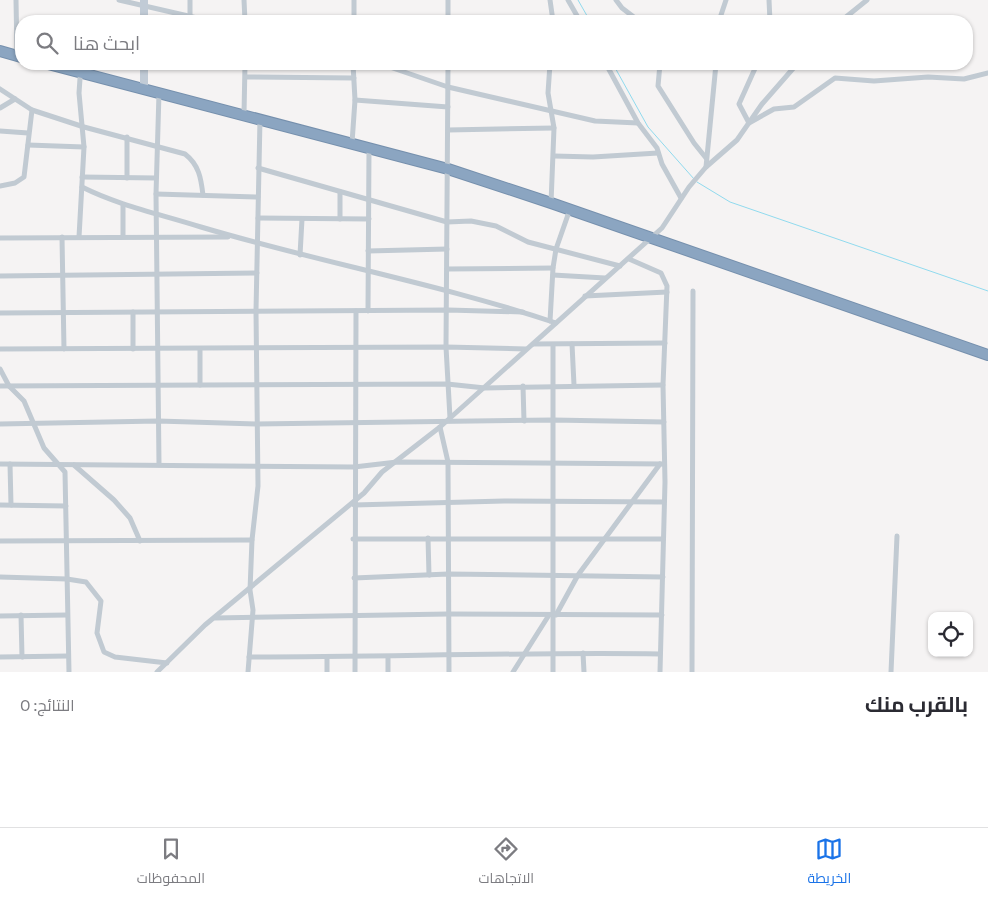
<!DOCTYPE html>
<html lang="ar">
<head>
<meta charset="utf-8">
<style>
  body { margin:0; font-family:Commissioner,Cairo,sans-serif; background:#f2f2f3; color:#2b2b33; direction:rtl }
  .controls { position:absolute; right:15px; bottom:15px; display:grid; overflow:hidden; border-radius:10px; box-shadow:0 1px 4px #0004 }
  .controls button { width:45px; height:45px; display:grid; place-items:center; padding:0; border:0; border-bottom:1px solid #e1e1e2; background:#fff; color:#2b2b33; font:25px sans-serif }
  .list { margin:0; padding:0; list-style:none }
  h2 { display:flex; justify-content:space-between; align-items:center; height:65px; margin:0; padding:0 20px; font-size:21px }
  h2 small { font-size:16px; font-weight:400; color:#7c7c81 }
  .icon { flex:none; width:28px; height:28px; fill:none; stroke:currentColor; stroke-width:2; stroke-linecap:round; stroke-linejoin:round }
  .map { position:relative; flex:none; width:988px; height:672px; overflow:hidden; direction:ltr }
  .search { position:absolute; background:#fff; box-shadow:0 1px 4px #0004; left:15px; right:15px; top:15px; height:55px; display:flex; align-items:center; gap:12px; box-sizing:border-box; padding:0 18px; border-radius:20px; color:#7c7c81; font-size:19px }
  .sheet { height:155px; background:#fff }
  nav { display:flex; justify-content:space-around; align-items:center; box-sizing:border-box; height:70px; border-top:1px solid #e1e1e2; background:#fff; font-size:14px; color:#7c7c81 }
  nav a { display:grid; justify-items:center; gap:2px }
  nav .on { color:#1a73e8 }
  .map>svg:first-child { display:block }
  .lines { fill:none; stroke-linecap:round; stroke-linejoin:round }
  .stream { stroke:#90daee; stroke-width:1 }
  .highway-casing { stroke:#7690ad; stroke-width:12 }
  .street { stroke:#c1cad2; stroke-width:5 }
  .secondary { stroke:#c1cbd6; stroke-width:8 }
  .highway { stroke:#8ba5c1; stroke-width:10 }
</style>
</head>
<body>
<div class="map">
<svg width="988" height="672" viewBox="0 0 988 672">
  <rect width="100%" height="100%" fill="#f5f3f3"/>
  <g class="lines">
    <g class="stream">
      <polyline points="578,0 590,21"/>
      <polyline points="613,64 648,127 694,179"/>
      <polyline points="697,182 730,202 988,291"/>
    </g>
    <g class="highway-casing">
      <g id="highway">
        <polyline points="0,51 21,57"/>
        <polyline points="48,64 448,169 551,203 988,355"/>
      </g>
    </g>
    <g class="street">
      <polyline points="16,0 17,55"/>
      <polyline points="119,0 210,21"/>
      <polyline points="190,0 190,17"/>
      <polyline points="244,0 245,21"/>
      <polyline points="550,0 553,21"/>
      <polyline points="568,0 580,21"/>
      <polyline points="616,0 622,8 639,21"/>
      <polyline points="769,0 770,21"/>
      <polyline points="354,21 354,0"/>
      <polyline points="448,21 448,0"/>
      <polyline points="514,21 518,21"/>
      <polyline points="719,21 726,0"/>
      <polyline points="841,21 867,0"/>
      <polyline points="381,64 448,87 595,121 638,123"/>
      <polyline points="448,64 446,347 450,418"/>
      <polyline points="495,64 550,65"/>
      <polyline points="550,64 548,93 554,128 551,203"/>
      <polyline points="606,64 638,123 657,148 662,164 681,198"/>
      <polyline points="660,64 658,86 694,143 706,158"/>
      <polyline points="757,64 739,104 749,123 774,109 794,107 835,78 874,81 928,77 964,79 988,73"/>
      <polyline points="409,66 452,64"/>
      <polyline points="246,77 354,78"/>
      <path d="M 0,89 L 32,110 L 84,127 L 185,154 C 199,165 201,178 203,195"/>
      <polyline points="355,100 448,107"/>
      <polyline points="0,108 15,99"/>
      <polyline points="244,114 245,64"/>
      <polyline points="448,130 554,128"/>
      <polyline points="0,131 28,133"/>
      <polyline points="352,143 355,100 353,64"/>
      <polyline points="28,145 84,147"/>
      <polyline points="554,156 593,157 658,153"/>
      <polyline points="706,167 716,64"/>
      <polyline points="258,168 447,222 471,221 496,226 528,242 620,266"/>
      <polyline points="82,177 156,178"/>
      <polyline points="127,178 127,137"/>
      <polyline points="0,186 15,183 24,177 32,110"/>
      <path d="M 82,187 C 120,206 160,214 201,227 C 318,262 440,284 556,323"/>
      <polyline points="156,194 258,197"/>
      <polyline points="258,218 369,219"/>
      <polyline points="340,219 340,192"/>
      <polyline points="123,236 123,205"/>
      <polyline points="62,237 64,349"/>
      <polyline points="79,237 84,147 79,93 81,64"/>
      <polyline points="0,238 228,237"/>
      <polyline points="368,251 447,249"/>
      <polyline points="300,255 302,219"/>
      <polyline points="629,259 661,273 667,286 663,385 665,482 660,672"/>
      <polyline points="447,269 553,268"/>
      <polyline points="553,275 605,278"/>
      <polyline points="0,276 257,273"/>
      <polyline points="585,296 667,292"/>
      <polyline points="368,311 369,149"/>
      <polyline points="133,312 133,349"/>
      <polyline points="0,313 448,310 523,312"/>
      <polyline points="550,321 553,268 556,249 570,209"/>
      <polyline points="533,344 665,343"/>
      <polyline points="572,344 574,385"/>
      <polyline points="0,349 446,347 526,349"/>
      <polyline points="0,369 9,386 24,401 44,448 65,472 69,672"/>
      <polyline points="200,385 200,349"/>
      <polyline points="0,386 447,384 485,388 663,385"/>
      <polyline points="523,386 524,421"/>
      <polyline points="0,424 158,421 256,424 553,420 664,422"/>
      <polyline points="440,427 448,462 449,672"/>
      <polyline points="0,464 354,467 397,462 664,464"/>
      <polyline points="10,464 11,505"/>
      <polyline points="159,464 156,194 159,93"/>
      <polyline points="74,465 114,500 130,518 140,541"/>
      <polyline points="0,505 66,506"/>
      <polyline points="354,505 504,501 664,502"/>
      <polyline points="428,538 429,575"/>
      <polyline points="353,539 663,539"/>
      <polyline points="0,541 252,540"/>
      <polyline points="0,577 67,579 86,582 101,601 97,633 104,652 115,657 167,663"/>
      <polyline points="354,578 448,574 663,577"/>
      <polyline points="21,615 22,657"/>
      <polyline points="556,615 578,575 660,464"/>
      <polyline points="0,616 67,615"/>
      <polyline points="215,618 448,614 662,615"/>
      <polyline points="583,653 584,672"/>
      <polyline points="0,657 68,656"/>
      <path d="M 249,657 C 386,657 523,652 660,654"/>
      <polyline points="388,658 388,672"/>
      <polyline points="157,672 205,625 364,493 382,472 440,427 662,228 689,187 706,167 737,140 762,104 797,64"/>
      <polyline points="248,672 253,610 250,590 252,540 258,486 256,311 260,119"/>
      <polyline points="327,672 327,657"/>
      <polyline points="355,672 356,311"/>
      <polyline points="513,672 549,615"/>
      <polyline points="553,672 553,345"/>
      <polyline points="692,672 693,291"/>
      <polyline points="891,672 897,536"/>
    </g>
    <g class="secondary">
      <polyline points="144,0 144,21"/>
      <polyline points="144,88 144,64"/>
    </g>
    <use href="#highway" class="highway"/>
  </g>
</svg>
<div class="controls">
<button><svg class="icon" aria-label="locate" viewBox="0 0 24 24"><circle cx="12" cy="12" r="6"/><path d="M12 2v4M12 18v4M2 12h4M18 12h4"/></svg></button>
</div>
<div class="search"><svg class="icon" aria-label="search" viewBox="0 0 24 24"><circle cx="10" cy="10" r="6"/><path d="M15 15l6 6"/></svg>ابحث هنا</div>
</div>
<section class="sheet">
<h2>بالقرب منك<small>النتائج: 0</small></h2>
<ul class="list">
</ul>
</section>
<nav>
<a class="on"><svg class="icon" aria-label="map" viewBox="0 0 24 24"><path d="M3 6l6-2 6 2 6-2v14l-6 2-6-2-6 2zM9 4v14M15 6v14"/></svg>الخريطة</a>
<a><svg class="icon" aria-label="directions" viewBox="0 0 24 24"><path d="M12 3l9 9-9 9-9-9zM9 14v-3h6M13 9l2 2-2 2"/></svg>الاتجاهات</a>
<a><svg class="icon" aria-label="saved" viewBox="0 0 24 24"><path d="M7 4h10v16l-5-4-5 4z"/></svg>المحفوظات</a>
</nav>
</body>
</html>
